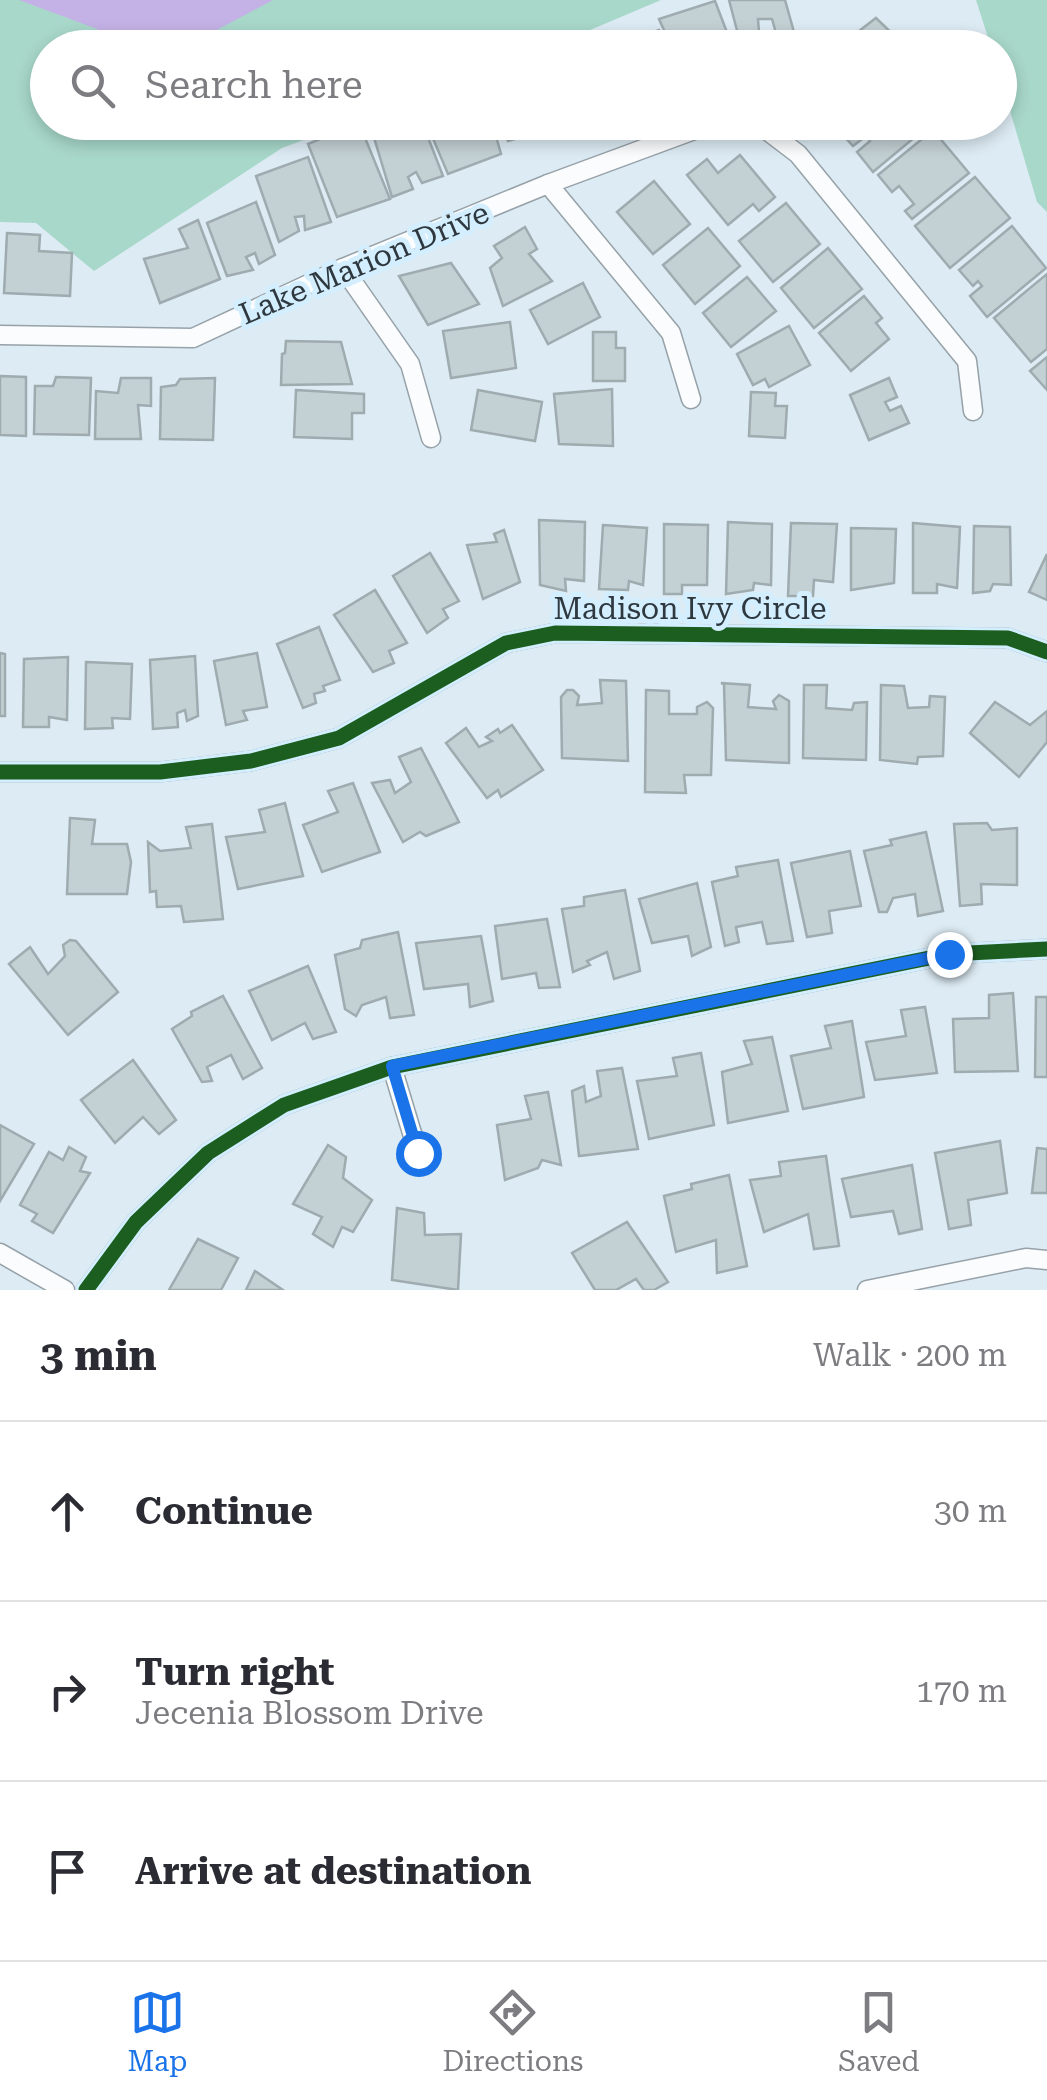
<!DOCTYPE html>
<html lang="en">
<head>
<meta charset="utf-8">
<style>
  body { margin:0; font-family:"Roboto Serif",serif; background:#f2f2f3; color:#2b2b33 }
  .stop { position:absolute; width:30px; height:30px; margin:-22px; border:8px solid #1a73e8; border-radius:50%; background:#fff }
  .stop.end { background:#1a73e8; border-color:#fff; box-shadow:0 2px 10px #0008 }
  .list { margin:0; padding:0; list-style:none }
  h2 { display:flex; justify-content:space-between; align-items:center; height:130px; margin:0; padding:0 40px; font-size:42px }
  h2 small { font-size:32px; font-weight:400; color:#7c7c81 }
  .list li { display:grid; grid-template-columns:65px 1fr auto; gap:30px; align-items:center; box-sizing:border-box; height:180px; padding:0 40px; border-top:2px solid #e1e1e2 }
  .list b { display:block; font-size:38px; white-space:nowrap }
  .list p { margin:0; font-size:32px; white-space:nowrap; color:#7c7c81 }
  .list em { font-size:32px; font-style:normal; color:#7c7c81 }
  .icon { flex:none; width:55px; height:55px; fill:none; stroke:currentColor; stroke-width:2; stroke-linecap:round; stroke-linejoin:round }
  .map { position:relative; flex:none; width:1047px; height:1290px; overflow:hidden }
  .search { position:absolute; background:#fff; box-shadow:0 5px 15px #0003; left:30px; right:30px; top:30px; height:110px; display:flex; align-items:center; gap:25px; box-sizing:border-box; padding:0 35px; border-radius:55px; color:#7c7c81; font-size:38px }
  .sheet { height:670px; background:#fff }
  nav { display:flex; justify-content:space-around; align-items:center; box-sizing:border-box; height:140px; border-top:2px solid #e1e1e2; background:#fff; font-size:28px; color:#7c7c81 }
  nav a { display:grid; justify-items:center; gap:5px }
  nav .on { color:#1a73e8 }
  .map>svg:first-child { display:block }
  .green { fill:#a8d8ca }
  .water { fill:#c4b2e6 }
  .building { fill:#c3d0d4; stroke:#9eabaf; stroke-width:2.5 }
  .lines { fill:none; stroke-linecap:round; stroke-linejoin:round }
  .minor-casing { stroke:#96a1a8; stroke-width:21 }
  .minor { stroke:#fafcfd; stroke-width:18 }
  .cycleway-casing { stroke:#d3eefe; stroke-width:21 }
  .cycleway { stroke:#1b5e20; stroke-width:15 }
  .route { stroke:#1a73e8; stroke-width:12 }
  .labels { text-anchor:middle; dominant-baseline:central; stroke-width:10; stroke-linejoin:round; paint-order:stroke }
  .street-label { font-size:30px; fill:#2e383e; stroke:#d3eefe }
</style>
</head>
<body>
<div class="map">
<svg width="1047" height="1290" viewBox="0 0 1047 1290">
  <rect width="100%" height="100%" fill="#ddebf4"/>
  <g class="green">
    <polygon points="0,0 661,0 550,47 48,48 48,122 350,123 282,148 94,271 36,223 0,222"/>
    <polygon points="976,0 1047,0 1047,212 1037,202 1000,77 1000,48 991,47"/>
  </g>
  <polygon class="water" points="19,0 273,0 185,47 110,48 97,29"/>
  <g class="building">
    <polygon points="729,0 785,0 794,32 776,33 772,19 758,19 759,32 739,38"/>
    <polygon points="715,1 733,48 672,48 659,19"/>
    <polygon points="876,18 907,48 837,48"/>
    <polygon points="659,30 665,48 607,47"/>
    <polygon points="396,122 422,122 443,176 422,183 416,172 408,177 413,189 392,197 372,131"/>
    <polygon points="426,122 492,122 501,154 448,174"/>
    <polygon points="501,122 525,122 529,135 508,141"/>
    <polygon points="844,122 924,122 927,127 873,172 857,152 870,141 866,136 853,146 837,128"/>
    <polygon points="359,123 390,199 337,217 308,144"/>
    <polygon points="933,130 969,173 912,219 905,211 914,204 899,186 892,192 878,175"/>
    <polygon points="740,155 775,197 759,211 753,204 728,225 687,175 707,159 718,173"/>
    <polygon points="308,157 331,222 305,230 304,216 295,217 299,231 279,242 256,176"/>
    <polygon points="975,177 1010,218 950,268 915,226"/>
    <polygon points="654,181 690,224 653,254 617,212"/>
    <polygon points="256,202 275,255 259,264 255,253 246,257 253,270 227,276 207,223"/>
    <polygon points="786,203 820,244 773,282 739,241"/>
    <polygon points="198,220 220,279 160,303 144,259 188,248 179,229"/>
    <polygon points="1012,226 1046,268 987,317 970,296 982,286 978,281 973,286 959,270"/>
    <polygon points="525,227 537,249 529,254 552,281 503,306 490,268 502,258 494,246"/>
    <polygon points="708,228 740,266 695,304 663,265"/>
    <polygon points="7,233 40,235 39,251 72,253 70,296 4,293"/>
    <polygon points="828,248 862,289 814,328 781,288"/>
    <polygon points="451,263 479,304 428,325 399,276"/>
    <polygon points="1047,274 1047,349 1031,362 994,318"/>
    <polygon points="747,277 776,311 731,347 703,313"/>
    <polygon points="583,283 600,317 548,344 530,310"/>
    <polygon points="864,296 882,318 876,323 889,339 851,371 819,333"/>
    <polygon points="510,322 516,368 451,378 443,331"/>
    <polygon points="789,326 810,365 769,387 765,379 753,385 737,354"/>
    <polygon points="593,332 616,332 616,348 625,348 625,381 593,381"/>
    <polygon points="286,341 341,342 352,384 281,385 282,354 285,353"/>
    <polygon points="1047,357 1047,390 1030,371"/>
    <polygon points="0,376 26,377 26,436 0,435"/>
    <polygon points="56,377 91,378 89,435 34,434 35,386 53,386"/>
    <polygon points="121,378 151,378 151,406 138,405 141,439 95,439 96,391 118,393"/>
    <polygon points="215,378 213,440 160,439 161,387 176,385 180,379"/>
    <polygon points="889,378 897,397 885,402 890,411 901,406 909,423 869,440 850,395"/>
    <polygon points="612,389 613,446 559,444 554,394"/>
    <polygon points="296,390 364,394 364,413 352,413 352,439 294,437"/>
    <polygon points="478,390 542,402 535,441 471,430"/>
    <polygon points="751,392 776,393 775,406 787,406 785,438 749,436"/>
    <polygon points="539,520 585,522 584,581 565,579 566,591 540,585"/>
    <polygon points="728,522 772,524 771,585 754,583 753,590 726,594"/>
    <polygon points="791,523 837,524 833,582 814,580 813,596 788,596"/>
    <polygon points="913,523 960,527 957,588 937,584 937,593 913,593"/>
    <polygon points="664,524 708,525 707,585 682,585 682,594 664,594"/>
    <polygon points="603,525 647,528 643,585 629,581 628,590 599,589"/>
    <polygon points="974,526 1010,527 1011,585 993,584 990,591 973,593"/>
    <polygon points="851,528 896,529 894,583 851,590"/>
    <polygon points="504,530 520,582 483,599 467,545 497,542 494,534"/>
    <polygon points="430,553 459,601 443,609 448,618 427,633 393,576"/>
    <polygon points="1047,554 1047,600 1029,592"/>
    <polygon points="375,590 407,643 389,651 394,663 373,672 334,615"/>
    <polygon points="319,627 340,680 323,686 325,691 314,694 316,703 303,708 277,644"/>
    <polygon points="0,653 5,654 5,716 0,716"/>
    <polygon points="257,653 267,707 243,711 247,720 226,725 214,661"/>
    <polygon points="195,656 198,716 187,721 185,710 177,713 178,727 153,729 150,660"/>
    <polygon points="68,657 67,720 49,717 49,727 23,727 24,659"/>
    <polygon points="86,662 132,664 130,719 112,718 113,728 85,729"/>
    <polygon points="600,680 626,681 628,761 562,758 561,697 567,690 573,690 579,696 577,705 602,703"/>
    <polygon points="721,683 750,685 748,707 776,709 773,701 779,695 789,701 789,763 726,760 724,684"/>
    <polygon points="804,685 827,685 826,708 852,710 854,703 867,702 866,760 803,758"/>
    <polygon points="881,685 904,686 908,708 929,707 930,696 945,697 943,756 918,757 917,764 880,760"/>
    <polygon points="646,690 669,691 669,714 697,714 697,707 707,702 713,708 711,775 684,775 686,793 645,792"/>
    <polygon points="995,702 1030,725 1047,711 1047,742 1019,777 970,733"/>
    <polygon points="512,725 543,770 501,797 498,790 487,798 446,743 466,728 479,747 492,741 486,737 498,729 500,733"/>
    <polygon points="421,748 459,822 426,836 420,832 403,842 372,783 390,780 395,793 411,782 399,757"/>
    <polygon points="353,783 380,852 322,872 303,825 338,812 328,791"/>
    <polygon points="285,803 303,876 238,889 226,837 265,832 259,810"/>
    <polygon points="70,818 95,820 92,844 127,844 131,862 127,894 67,894"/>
    <polygon points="987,823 992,830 1017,828 1017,885 981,884 982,904 960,906 954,824"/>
    <polygon points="212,824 223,919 184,922 181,906 157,907 156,891 150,892 148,842 160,851 191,848 186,827"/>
    <polygon points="926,832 943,911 918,916 915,894 893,898 887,912 879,912 864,851 892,845 890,840"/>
    <polygon points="850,851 861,906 829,911 832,933 807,937 791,863"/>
    <polygon points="778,860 793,941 767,944 762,922 736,927 739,942 725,946 712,882 738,876 736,867"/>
    <polygon points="697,883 711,947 692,956 688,936 652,943 639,899"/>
    <polygon points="625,890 640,971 614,979 607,952 587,961 590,965 573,972 562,909 584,906 584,897"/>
    <polygon points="547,919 560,987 539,988 536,973 502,979 495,926"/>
    <polygon points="398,932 414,1015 390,1018 386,997 362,1005 356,1016 345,1009 335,955 360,948 362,940"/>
    <polygon points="481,936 493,1001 470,1007 468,984 424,989 416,943"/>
    <polygon points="70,940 76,941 118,992 68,1035 9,964 30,947 48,974 65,956 63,945"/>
    <polygon points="308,966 336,1032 313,1039 305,1023 272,1040 249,991"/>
    <polygon points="1013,993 1018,1071 955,1072 953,1019 989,1018 989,995"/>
    <polygon points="223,996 262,1068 243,1079 231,1055 207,1067 212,1081 202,1082 172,1029 192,1016 191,1012"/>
    <polygon points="1036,997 1047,997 1047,1077 1035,1077"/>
    <polygon points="925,1007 937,1073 875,1080 866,1042 906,1036 901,1010"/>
    <polygon points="852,1021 864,1097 803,1109 791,1056 831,1048 825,1026"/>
    <polygon points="772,1037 788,1111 728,1123 722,1072 752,1064 744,1041"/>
    <polygon points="701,1053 714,1125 649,1139 637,1081 677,1076 673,1058"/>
    <polygon points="133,1060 176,1120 159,1134 143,1117 115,1143 81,1100"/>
    <polygon points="622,1068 638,1149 579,1156 572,1091 584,1086 586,1102 601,1096 597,1071"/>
    <polygon points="548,1092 561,1165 542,1160 538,1168 505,1180 497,1125 531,1119 525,1096"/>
    <polygon points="0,1125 34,1144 0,1201"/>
    <polygon points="1000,1141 1007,1193 968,1200 971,1225 949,1229 935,1153"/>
    <polygon points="328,1145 346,1157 343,1178 372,1200 353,1232 342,1227 333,1247 313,1234 322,1217 293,1204"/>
    <polygon points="69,1147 86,1157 80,1171 90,1173 53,1233 32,1221 37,1214 20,1205 49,1152 63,1160"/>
    <polygon points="1037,1148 1047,1149 1047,1193 1032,1193"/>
    <polygon points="826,1156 839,1246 814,1249 808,1214 764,1232 750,1180 781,1176 779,1162"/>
    <polygon points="912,1165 922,1229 899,1234 893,1211 851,1217 842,1179"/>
    <polygon points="729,1175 747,1266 717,1273 716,1240 676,1252 664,1196 692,1189 691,1184"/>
    <polygon points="397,1208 424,1213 425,1235 461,1234 458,1290 392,1280"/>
    <polygon points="627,1222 668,1282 654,1290 644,1290 636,1279 616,1290 595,1290 572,1253"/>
    <polygon points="198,1239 238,1258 221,1290 169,1290"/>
    <polygon points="255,1271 283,1290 246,1290"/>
  </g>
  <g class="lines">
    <g class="minor-casing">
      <g id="minor">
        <polyline points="756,122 798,154 967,361 973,411"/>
        <polyline points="548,184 671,333 691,399"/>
        <polyline points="343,268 410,364 431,438"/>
        <polyline points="0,335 193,338 343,268 548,184 716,122"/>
        <polyline points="0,772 160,772 251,761 339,738 506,643 555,633 1008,638 1047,652"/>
        <polyline points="392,1067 418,1153"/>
        <polyline points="0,1253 65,1290"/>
        <polyline points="86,1290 136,1222 208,1153 284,1105 392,1067 949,954 1047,949"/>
        <polyline points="867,1290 1026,1258 1047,1260"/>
      </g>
    </g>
    <use href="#minor" class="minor"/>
    <g class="cycleway-casing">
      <g id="cycleway">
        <polyline points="0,772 160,772 251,761 339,738 506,643 555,633 1008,638 1047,652"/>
        <polyline points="86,1290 136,1222 208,1153 284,1105 392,1067 949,954 1047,949"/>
      </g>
    </g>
    <use href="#cycleway" class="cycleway"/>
  </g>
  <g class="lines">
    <polyline class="route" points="418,1153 392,1066 949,954"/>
  </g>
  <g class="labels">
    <g class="street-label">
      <text transform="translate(364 263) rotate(-23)">Lake Marion Drive</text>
      <text x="690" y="608">Madison Ivy Circle</text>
    </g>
  </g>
</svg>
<div class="stop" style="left:418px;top:1153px"></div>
<div class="stop end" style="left:949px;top:954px"></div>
<div class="search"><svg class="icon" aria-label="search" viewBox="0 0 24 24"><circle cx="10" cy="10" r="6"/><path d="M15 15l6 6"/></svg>Search here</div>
</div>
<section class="sheet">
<h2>3 min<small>Walk · 200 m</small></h2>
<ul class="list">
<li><svg class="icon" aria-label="ahead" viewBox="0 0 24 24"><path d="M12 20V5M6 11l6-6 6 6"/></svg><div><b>Continue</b></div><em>30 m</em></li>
<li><svg class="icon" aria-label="right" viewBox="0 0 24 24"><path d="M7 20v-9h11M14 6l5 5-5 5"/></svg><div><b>Turn right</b><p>Jecenia Blossom Drive</p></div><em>170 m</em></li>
<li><svg class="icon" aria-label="arrive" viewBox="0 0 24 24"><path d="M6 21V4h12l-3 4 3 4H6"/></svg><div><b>Arrive at destination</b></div></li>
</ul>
</section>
<nav>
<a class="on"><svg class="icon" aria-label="map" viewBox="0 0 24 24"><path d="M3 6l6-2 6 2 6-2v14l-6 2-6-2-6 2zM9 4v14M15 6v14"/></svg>Map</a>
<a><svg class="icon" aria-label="directions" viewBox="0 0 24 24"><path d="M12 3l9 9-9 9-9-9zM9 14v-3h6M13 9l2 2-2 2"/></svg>Directions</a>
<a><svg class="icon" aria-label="saved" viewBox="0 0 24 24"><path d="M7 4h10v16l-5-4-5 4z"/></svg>Saved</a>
</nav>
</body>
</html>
